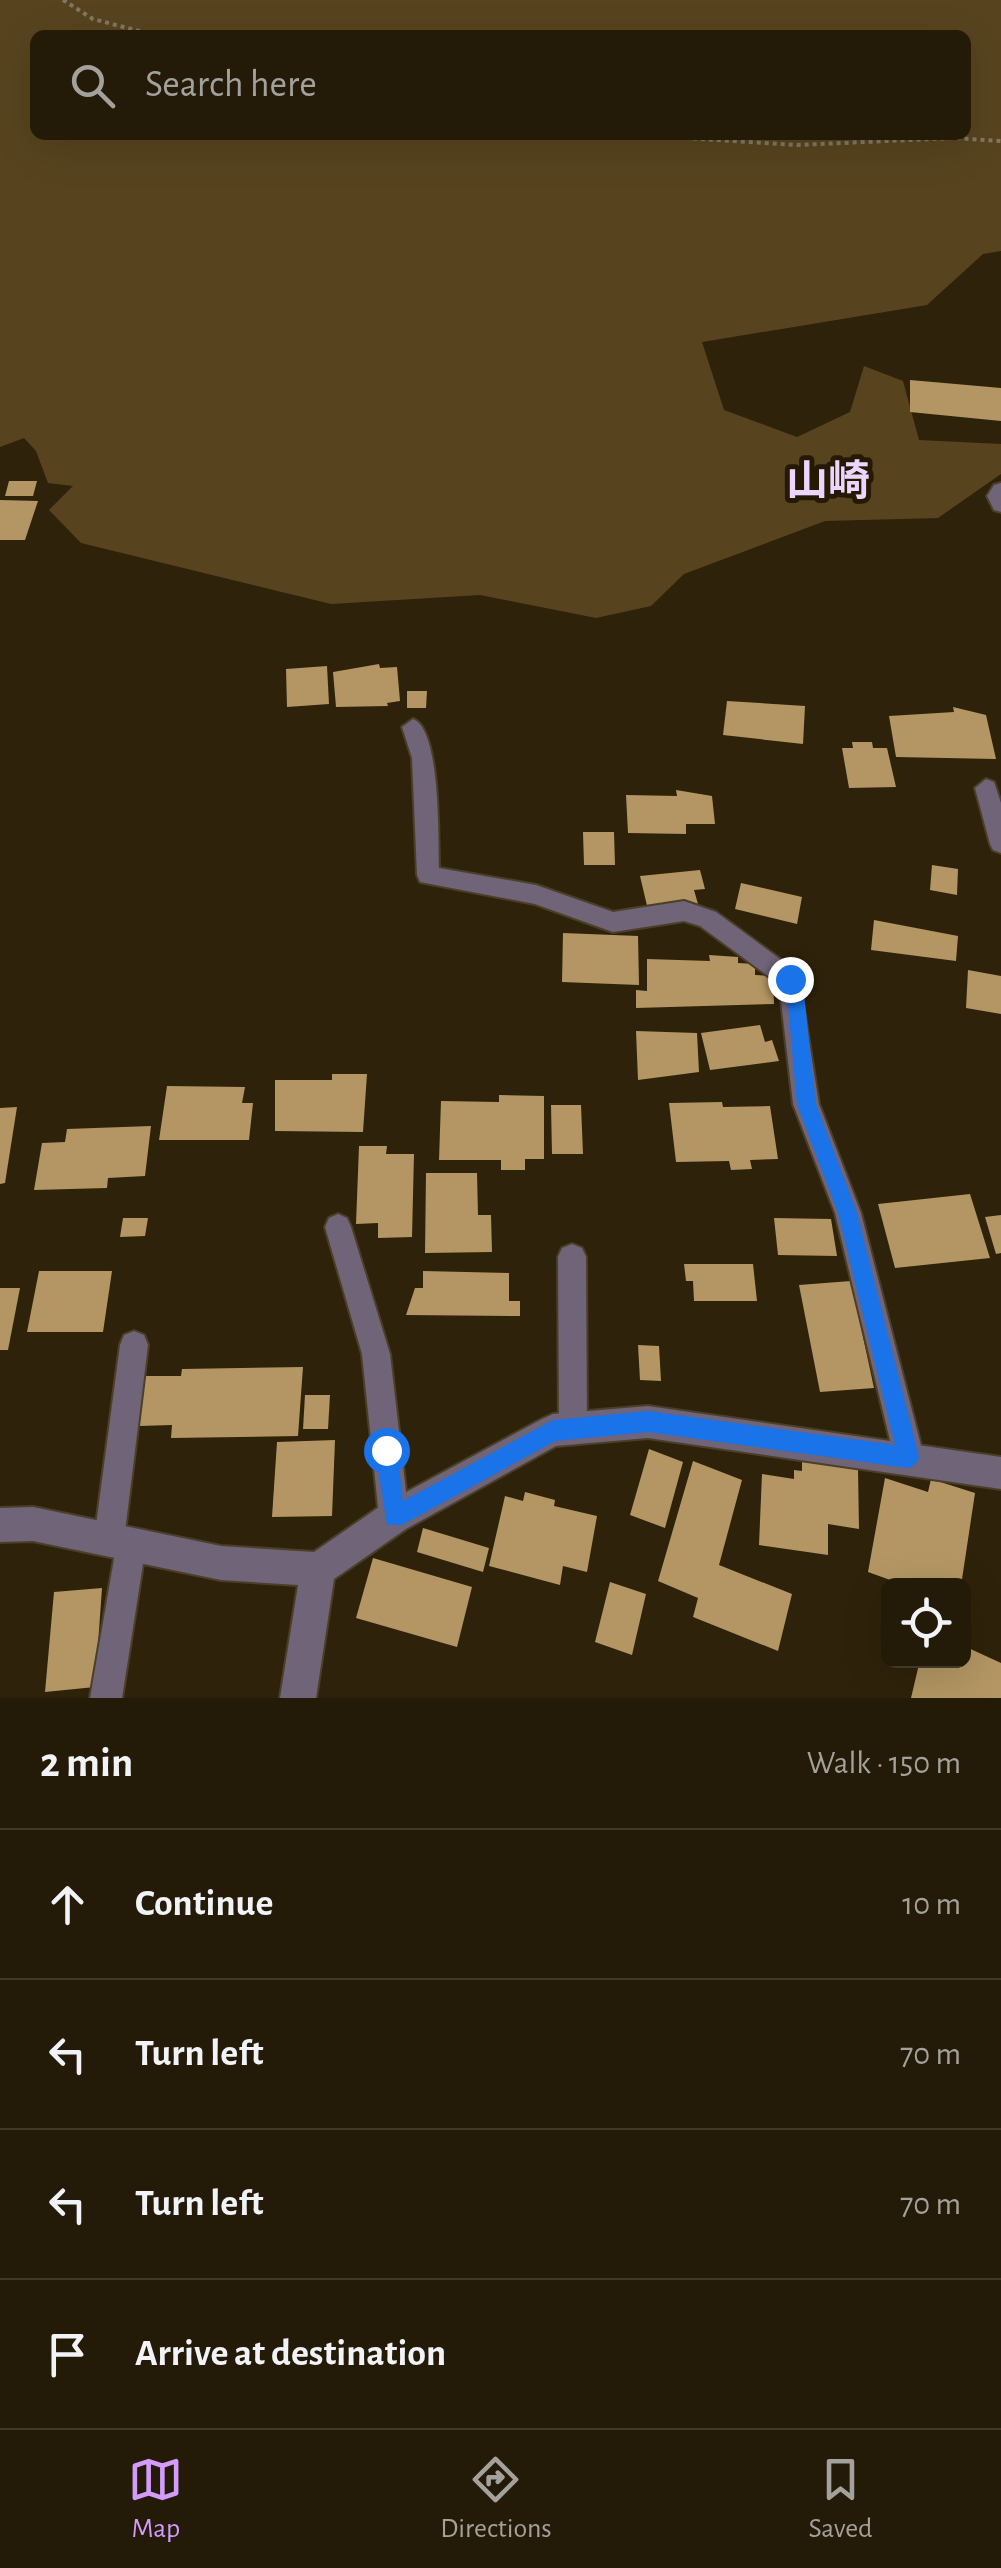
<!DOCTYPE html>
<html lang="en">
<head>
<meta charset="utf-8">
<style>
  body { margin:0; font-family:"Alegreya Sans","Noto Sans JP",sans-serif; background:#2b2312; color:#f1f3f6 }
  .controls { position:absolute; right:30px; bottom:30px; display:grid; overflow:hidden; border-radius:15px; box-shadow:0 10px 40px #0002 }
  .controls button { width:90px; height:90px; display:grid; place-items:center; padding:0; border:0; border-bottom:2px solid #403829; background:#231a08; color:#f1f3f6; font:50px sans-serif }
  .stop { position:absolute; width:30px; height:30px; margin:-22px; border:8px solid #1a73e8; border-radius:50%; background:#fff }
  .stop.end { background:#1a73e8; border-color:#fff; box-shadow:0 2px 10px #0008 }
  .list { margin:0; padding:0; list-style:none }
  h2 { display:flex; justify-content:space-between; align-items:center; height:130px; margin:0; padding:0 40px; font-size:42px }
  h2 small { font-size:32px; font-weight:400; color:#a3a19c }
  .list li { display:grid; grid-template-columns:65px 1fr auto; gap:30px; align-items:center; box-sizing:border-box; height:150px; padding:0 40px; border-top:2px solid #403829 }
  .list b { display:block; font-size:38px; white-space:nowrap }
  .list em { font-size:32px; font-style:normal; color:#a3a19c }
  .icon { flex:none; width:55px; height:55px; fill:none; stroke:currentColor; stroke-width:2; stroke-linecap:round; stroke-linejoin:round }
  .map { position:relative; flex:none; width:1001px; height:1698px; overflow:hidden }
  .search { position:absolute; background:#231a08; box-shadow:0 10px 40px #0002; left:30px; right:30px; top:30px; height:110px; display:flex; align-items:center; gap:25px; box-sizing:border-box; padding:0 35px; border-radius:15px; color:#a3a19c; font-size:38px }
  .sheet { height:730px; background:#231a08 }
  nav { display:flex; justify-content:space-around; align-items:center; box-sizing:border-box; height:140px; border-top:2px solid #403829; background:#231a08; font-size:28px; color:#a3a19c }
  nav a { display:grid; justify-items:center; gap:5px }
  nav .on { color:#d39cfc }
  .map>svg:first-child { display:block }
  .green { fill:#57441f; fill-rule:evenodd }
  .building { fill:#b39663 }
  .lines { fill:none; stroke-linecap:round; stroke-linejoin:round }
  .service-casing { stroke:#4b3f28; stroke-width:4 }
  .minor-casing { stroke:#4b3f28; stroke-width:4 }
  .path { stroke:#827763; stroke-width:4; stroke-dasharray:4 4; stroke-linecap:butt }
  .service { fill:#6f6478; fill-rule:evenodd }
  .minor { fill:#6f6478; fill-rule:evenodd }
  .route { fill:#1a73e8 }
  .labels { text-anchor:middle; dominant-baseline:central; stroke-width:10; stroke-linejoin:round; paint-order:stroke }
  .neighbourhood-label { font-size:42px; font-weight:bold; fill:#ecd6ff; stroke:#251902 }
</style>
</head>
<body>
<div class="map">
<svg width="1001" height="1698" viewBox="0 0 1001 1698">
  <rect width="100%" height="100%" fill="#2f220a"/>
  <path class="green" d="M 0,0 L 1001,0 L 1001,251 L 983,254 L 927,305 L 702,342 L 724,410 L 797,437 L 850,412 L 864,366 L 903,381 L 919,440 L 1001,444 L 1001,474 L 938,518 L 825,521 L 684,574 L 651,606 L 596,618 L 480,595 L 331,604 L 81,543 L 49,510 L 73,486 L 48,483 L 36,451 L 24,438 L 0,447 ZM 35,35 L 966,35 L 966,135 L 35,135 Z"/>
  <g class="building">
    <polygon points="910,380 1001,388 1001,421 910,412"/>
    <polygon points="9,481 37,481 33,496 5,496"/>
    <polygon points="0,500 38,501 25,540 0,540"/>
    <polygon points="379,664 380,668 397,667 400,701 387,703 388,706 336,707 333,672"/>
    <polygon points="327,666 329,704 287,707 286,669"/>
    <polygon points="407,691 427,691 426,708 407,708"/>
    <polygon points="727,701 805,706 803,744 723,735"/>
    <polygon points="953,707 986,715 996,759 896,757 889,716 954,712"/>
    <polygon points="852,742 872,742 873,748 887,748 896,787 849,788 842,748 853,748"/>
    <polygon points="676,790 712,796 715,824 686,824 686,834 628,833 626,795 677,796"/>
    <polygon points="583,832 614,832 615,865 584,865"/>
    <polygon points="932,865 958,869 957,895 930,890"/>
    <polygon points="700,870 705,889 694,890 698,904 648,910 640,876"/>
    <polygon points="741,883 802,897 797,924 735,909"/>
    <polygon points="874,920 958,936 956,961 871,950"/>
    <polygon points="563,933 638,936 639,985 562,982"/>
    <polygon points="709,955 738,957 738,963 755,964 755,975 773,976 774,1004 636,1008 636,990 647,991 647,959 710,961"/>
    <polygon points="968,970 1001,976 1001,1014 966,1008"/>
    <polygon points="760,1025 765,1042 772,1040 779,1061 710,1070 701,1033"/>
    <polygon points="636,1031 697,1033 699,1072 638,1080"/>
    <polygon points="332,1074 367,1074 363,1132 275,1131 275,1080 332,1080"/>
    <polygon points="167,1086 245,1087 242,1103 253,1103 249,1140 159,1140"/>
    <polygon points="499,1095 544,1096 544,1159 525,1159 525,1170 501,1170 501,1160 439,1160 441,1101 499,1102"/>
    <polygon points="722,1102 723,1107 770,1106 778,1159 750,1160 752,1169 731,1170 729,1161 676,1162 669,1103"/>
    <polygon points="551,1105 581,1105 583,1154 552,1154"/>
    <polygon points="17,1107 5,1183 0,1184 0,1108"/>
    <polygon points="151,1126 145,1176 108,1178 107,1188 34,1190 42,1143 65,1142 67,1129"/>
    <polygon points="359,1146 387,1146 386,1154 414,1154 412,1237 378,1238 378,1223 356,1224"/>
    <polygon points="426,1173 477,1173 478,1215 491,1215 492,1252 425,1253"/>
    <polygon points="970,1194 990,1258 895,1268 878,1204"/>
    <polygon points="1001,1215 1001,1253 996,1254 985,1217"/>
    <polygon points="123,1218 148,1218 145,1236 120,1237"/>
    <polygon points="774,1218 831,1219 837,1256 778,1255"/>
    <polygon points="684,1264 753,1264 757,1301 694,1301 693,1281 686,1281"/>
    <polygon points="39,1271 112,1271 103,1332 27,1332"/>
    <polygon points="423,1271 509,1273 509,1301 520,1301 520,1316 406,1315 415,1288 423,1288"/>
    <polygon points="851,1281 874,1388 820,1392 799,1285"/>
    <polygon points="0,1288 20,1288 8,1350 0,1350"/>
    <polygon points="638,1345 659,1346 661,1381 640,1380"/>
    <polygon points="303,1367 298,1436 171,1438 172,1425 139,1426 145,1376 181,1376 182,1369"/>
    <polygon points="305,1395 330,1395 328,1429 303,1429"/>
    <polygon points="335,1440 332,1516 272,1517 277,1442"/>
    <polygon points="649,1449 683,1462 665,1528 630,1515"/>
    <polygon points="693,1461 742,1480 719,1565 792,1594 778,1651 693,1617 698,1598 658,1581"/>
    <polygon points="802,1461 858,1469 859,1529 828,1524 828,1555 759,1545 762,1474 794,1479 794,1470 802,1471"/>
    <polygon points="885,1478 928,1492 931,1479 975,1493 961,1586 926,1581 925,1586 907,1586 868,1572"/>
    <polygon points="525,1492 555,1500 554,1506 597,1516 587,1572 563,1566 560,1585 489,1566 505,1496 523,1501"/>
    <polygon points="423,1528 489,1548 483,1572 417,1552"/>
    <polygon points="373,1558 472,1587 457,1647 356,1618"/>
    <polygon points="610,1582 646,1594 632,1655 595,1642"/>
    <polygon points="102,1588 95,1687 45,1692 54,1592"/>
    <polygon points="964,1646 1001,1663 1001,1698 911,1698 920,1660 964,1660"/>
  </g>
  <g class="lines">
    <g class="service-casing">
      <g id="service">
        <polygon points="1001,483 1001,512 994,510 987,496 994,485"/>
        <path d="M 413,719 C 441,729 438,839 439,868 L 536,885 L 613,912 L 684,901 L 716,912 L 798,972 L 819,1104 L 861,1213 L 924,1457 L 919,1467 L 909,1472 L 899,1467 L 894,1457 L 835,1213 L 793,1104 L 779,984 L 700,926 L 684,921 L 613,932 L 535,904 L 420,882 L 417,875 L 412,758 L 402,727 Z"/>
        <polygon points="986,779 994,782 1001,803 1001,853 993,850 990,844 975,788"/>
        <polygon points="338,1214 347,1218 351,1227 390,1354 409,1517 405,1528 394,1532 383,1528 379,1517 362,1354 325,1227 329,1218"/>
        <polygon points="572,1244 582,1248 586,1257 587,1429 583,1439 573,1443 563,1439 559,1429 558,1257 562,1248"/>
        <polygon points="134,1331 144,1335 148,1345 125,1532 131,1530 142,1534 146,1545 122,1698 90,1698 115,1553 109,1555 98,1551 94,1540 120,1345 124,1335"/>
      </g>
    </g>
    <g class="minor-casing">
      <polygon id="minor" points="648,1406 1001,1457 1001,1489 648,1438 556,1446 406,1529 334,1579 316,1698 280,1698 298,1585 221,1580 33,1541 0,1542 0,1508 33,1507 221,1546 314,1552 382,1505 542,1419 553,1414"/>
    </g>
    <g class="path">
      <polyline points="63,0 93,19 154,35"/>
      <polyline points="637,135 797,145 955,138 1001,141"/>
    </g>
    <use href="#service" class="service"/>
    <use href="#minor" class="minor"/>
  </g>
  <polygon class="route" points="790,971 796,973 804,994 816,1104 857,1213 919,1457 916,1464 908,1468 648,1432 555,1441 402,1525 387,1525 375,1450 386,1439 397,1450 403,1501 553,1420 648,1411 895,1445 838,1213 797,1104 787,994 781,979"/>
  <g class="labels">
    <g class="neighbourhood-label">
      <text x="828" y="482">山崎</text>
    </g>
  </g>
</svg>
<div class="controls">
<button><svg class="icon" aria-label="locate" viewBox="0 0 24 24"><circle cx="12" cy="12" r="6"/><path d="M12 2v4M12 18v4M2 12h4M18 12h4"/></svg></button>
</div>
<div class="stop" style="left:386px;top:1450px"></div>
<div class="stop end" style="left:790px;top:979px"></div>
<div class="search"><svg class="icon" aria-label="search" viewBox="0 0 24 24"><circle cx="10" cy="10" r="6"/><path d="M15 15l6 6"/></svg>Search here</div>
</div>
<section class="sheet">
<h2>2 min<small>Walk · 150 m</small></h2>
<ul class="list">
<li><svg class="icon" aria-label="ahead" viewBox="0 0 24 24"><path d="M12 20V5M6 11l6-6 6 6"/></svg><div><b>Continue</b></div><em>10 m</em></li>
<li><svg class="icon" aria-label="left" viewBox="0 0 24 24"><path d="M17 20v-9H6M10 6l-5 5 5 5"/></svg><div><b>Turn left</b></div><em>70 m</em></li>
<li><svg class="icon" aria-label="left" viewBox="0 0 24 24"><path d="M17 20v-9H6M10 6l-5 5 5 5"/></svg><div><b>Turn left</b></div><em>70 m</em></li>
<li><svg class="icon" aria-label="arrive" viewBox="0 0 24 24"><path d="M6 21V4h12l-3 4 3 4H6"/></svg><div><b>Arrive at destination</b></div></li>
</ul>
</section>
<nav>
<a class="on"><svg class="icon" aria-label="map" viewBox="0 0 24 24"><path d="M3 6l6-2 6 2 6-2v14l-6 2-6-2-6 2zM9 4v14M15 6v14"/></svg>Map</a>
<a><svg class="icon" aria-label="directions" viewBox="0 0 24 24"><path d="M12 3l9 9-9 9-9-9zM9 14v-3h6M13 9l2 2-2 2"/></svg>Directions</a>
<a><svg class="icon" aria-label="saved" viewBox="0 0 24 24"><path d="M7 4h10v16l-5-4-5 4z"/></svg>Saved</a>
</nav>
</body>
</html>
